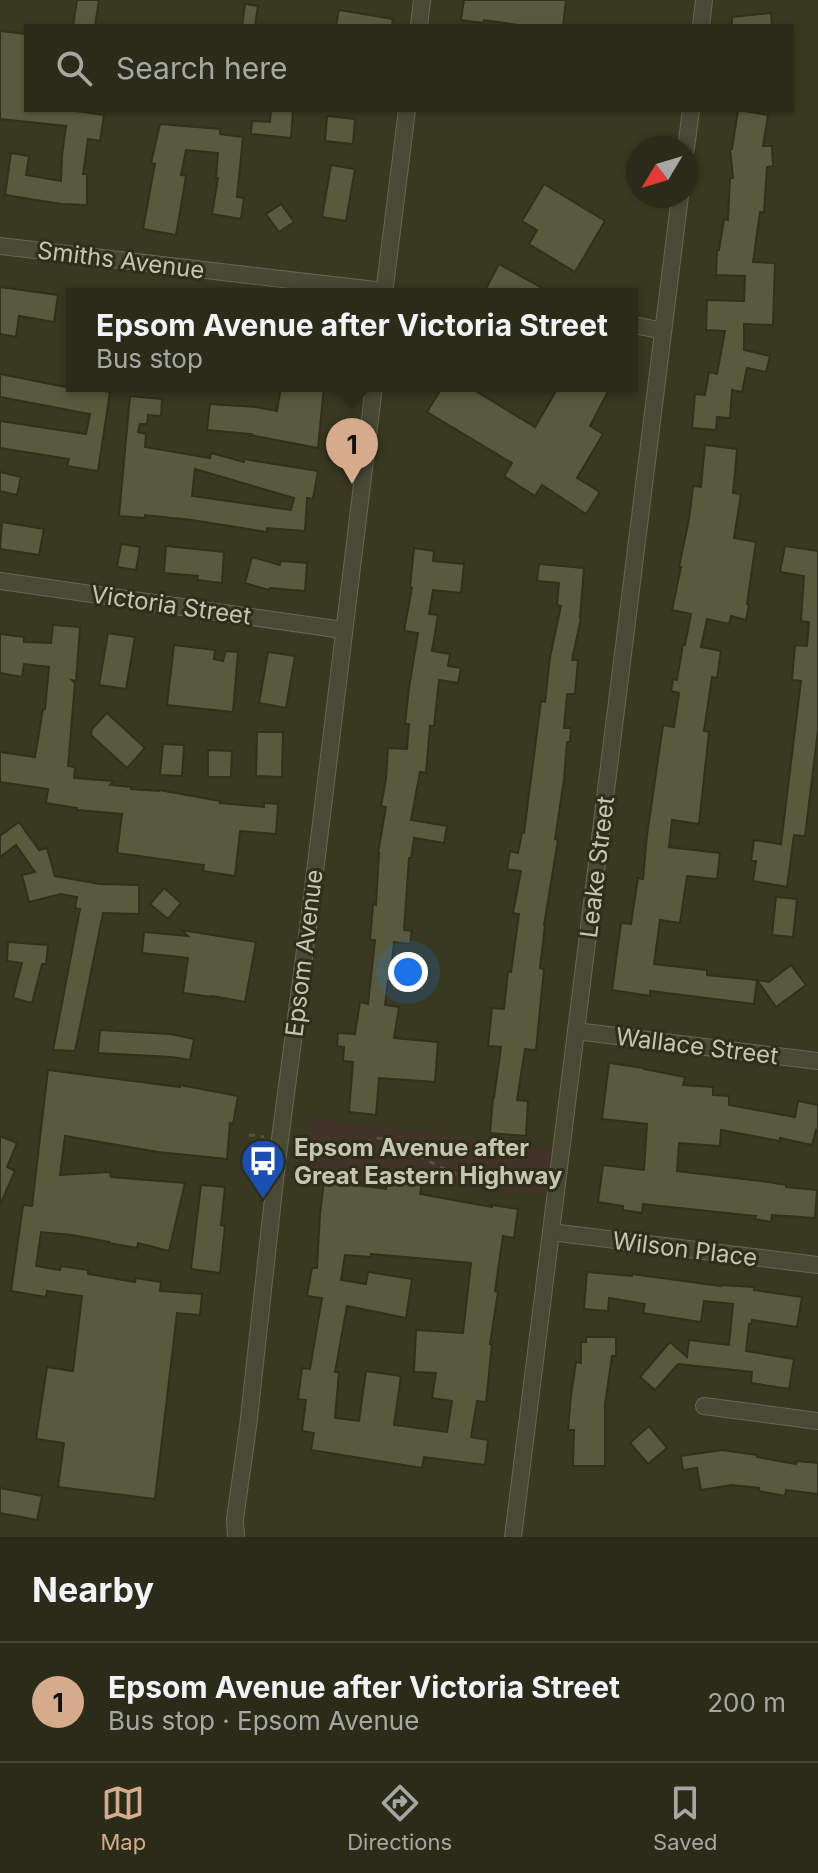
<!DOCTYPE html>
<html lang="en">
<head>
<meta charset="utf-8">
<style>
  body { margin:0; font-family:Inter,sans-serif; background:#373726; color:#f1f3f6 }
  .compass { position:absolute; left:626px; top:136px; width:72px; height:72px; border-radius:50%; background:#2b2b19; box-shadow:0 2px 6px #0004; rotate:232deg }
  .you { position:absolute; left:408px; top:972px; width:28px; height:28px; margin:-20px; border:6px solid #fff; border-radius:50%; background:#1a73e8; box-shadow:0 0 0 12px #1a73e833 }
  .badge { display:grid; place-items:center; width:52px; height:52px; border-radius:50%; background:#d6ab8b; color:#111; font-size:26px; font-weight:700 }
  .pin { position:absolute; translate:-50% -66px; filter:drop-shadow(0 2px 4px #0008) }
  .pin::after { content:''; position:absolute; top:42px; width:28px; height:24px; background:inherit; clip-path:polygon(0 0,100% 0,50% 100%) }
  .popup { position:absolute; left:66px; top:288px; width:572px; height:104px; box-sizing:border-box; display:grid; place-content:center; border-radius:0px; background:#2b2b19; filter:drop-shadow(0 2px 6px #0005); font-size:26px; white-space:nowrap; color:#a6a7a2 }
  .popup b { font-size:30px; color:#f1f3f6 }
  .popup::after { content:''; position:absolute; left:50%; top:100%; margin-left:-16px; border:16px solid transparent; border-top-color:#2b2b19 }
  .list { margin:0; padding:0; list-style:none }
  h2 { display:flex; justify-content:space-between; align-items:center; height:104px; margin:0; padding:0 32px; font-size:34px }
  h2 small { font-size:26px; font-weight:400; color:#a6a7a2 }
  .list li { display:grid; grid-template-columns:52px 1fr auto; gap:24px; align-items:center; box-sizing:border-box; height:120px; padding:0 32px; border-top:2px solid #474738 }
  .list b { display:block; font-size:30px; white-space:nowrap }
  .list p { margin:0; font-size:26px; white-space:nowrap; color:#a6a7a2 }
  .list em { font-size:26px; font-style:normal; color:#a6a7a2 }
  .icon { flex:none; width:44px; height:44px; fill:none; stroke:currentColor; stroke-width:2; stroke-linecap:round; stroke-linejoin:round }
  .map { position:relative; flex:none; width:818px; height:1537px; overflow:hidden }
  .search { position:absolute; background:#2b2b19; box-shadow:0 2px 6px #0004; left:24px; right:24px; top:24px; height:88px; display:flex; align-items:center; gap:20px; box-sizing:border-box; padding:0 28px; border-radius:0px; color:#a6a7a2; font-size:30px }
  .sheet { height:224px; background:#2b2b19 }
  nav { display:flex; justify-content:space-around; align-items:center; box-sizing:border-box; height:112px; border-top:2px solid #474738; background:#2b2b19; font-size:22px; color:#a6a7a2 }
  nav a { display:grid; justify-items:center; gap:4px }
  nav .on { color:#d6ab8b }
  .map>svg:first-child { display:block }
  .green { fill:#413328 }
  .building { fill:#595a3d; stroke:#30301c; stroke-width:2; fill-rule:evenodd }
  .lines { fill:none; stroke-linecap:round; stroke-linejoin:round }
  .minor-casing { stroke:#676753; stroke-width:18 }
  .path { stroke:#5a5043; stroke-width:3; stroke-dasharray:6 6; stroke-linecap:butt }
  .minor { stroke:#494a35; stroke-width:16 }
  .labels { text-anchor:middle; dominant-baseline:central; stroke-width:6; stroke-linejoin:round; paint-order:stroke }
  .street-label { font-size:24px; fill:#c5c6b0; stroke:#2e2e1a }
  .poi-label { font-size:24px; font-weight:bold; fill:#c5c6b0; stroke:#2e2e1a; text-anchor:start }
</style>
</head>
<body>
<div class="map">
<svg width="818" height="1537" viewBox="0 0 818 1537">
  <rect width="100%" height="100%" fill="#393921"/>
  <polygon class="green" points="308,1117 554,1150 548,1195 303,1170"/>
  <g class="building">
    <polygon points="77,0 99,0 95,26 73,26"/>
    <polygon points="464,0 566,0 563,26 525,26 484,20 483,23 461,20"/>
    <polygon points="245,4 258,6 255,26 242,26"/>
    <polygon points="339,10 393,19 392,26 336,26"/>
    <polygon points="771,13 772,26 732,26 732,17"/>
    <polygon points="0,31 26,34 26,110 69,110 104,115 100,141 88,139 83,174 87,174 87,205 61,204 5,195 11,153 29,156 26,175 61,181 62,155 66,126 0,119"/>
    <polygon points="271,110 293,110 291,138 251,134 252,121 270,122"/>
    <polygon points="738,110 768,115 763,146 772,146 773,166 767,167 764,212 760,212 753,262 775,263 773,325 744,324 744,350 770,356 766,372 747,368 742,392 732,390 730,418 717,417 716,430 692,428 695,394 705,395 709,372 717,374 725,331 706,330 707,300 744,301 745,276 716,275 717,250 719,250 724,219 728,220 730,178 733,178 730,149 732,149"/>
    <polygon points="327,116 355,119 353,144 325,141"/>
    <polygon points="160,124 220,129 220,134 243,137 237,197 244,198 241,219 212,214 218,178 216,178 218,153 186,150 181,175 186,176 176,235 143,229 155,164 151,163"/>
    <polygon points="331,165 355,169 346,221 322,217"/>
    <polygon points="544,184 605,221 575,272 529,244 537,230 522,221"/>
    <polygon points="281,204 294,222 279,232 266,214"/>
    <polygon points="499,264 553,294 483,294"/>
    <polygon points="0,287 58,295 54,322 19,316 16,337 0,334"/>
    <polygon points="0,374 86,391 87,388 110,392 98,471 67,466 69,459 0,448 0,421 86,434 90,414 0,397"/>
    <polygon points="281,386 324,386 318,448 250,435 251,434 207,430 210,404 256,407 277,411"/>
    <polygon points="443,386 467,386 535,427 559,386 611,386 590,426 603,434 577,478 600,492 586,514 542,485 535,496 504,476 512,463 427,412"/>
    <path d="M 130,396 L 162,399 L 161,416 L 148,415 L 147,424 L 140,424 L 138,432 L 146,434 L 145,447 L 210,458 L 211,453 L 244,462 L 244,459 L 318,471 L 313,499 L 307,498 L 305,531 L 267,528 L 267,532 L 192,520 L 145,515 L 145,518 L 119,516 ZM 195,469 L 294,498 L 291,510 L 192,496 Z"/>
    <polygon points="705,445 737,449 733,493 741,494 734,538 756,542 747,604 749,605 746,620 731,616 729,624 707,619 701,647 721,651 717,678 712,677 704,731 709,732 699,824 672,820 669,847 720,853 717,879 687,876 680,923 660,920 654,964 707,970 707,975 757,980 754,1004 650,991 650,996 612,990 621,923 631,924 638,878 643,879 647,835 663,725 674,727 679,693 671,691 673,679 677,680 683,644 685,645 691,614 672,610 681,567 679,567 689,519 693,486 701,487"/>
    <polygon points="0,472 21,477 17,495 0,491"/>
    <polygon points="2,522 44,529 39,555 0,549"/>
    <polygon points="121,544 140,547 136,570 117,567"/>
    <polygon points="166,546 224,552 222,583 197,580 198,576 164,573"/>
    <polygon points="785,546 818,551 818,730 805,836 794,835 787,887 753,881 756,861 751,861 754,840 781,844 801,681 792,680 795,645 807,646 809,622 801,621 804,576 780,572"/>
    <polygon points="414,548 434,551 433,561 464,564 461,593 433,590 429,614 438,615 432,651 450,654 448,666 461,668 458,683 439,680 434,726 430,726 426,773 420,772 411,820 447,826 444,843 414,838 411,858 409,858 404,930 412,931 410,944 394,942 390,981 388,981 385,1005 399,1007 394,1038 438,1042 435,1082 379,1078 376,1115 349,1112 353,1062 343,1061 344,1047 337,1046 338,1033 355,1034 360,1002 368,1004 375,940 370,940 373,904 376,905 379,853 378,853 386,807 381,806 386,779 388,748 407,749 409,724 405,724 409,688 418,633 404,631 412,588 410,587"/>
    <polygon points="252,557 280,565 281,561 307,563 305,591 270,588 269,590 245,583"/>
    <polygon points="539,564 584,568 580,618 581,618 572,660 578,660 575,694 567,694 564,728 571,728 570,742 567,742 564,780 555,839 558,840 544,925 545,925 540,968 544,969 536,1050 525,1049 517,1100 528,1101 526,1136 490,1133 493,1098 494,1098 501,1047 488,1046 492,1008 504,1009 508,972 511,972 519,914 513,913 521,871 507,869 510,851 518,853 522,833 524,833 541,701 545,702 550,657 561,606 557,605 559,583 537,581"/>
    <polygon points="53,625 80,627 76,681 72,680 75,683 68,766 75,767 74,778 114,781 110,785 132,787 131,789 159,791 159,790 220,801 220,803 264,807 264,803 278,804 276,834 240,831 235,876 203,871 204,865 117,853 122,814 77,810 77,808 46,803 48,789 0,782 0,752 35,757 43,709 45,709 49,667 24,664 22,677 0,673 0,634 24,637 24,642 51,643"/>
    <polygon points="108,633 135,637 126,689 99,685"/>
    <polygon points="174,645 215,650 214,659 223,661 226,651 238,652 233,712 167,705"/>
    <polygon points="268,652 295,656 286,708 259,703"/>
    <polygon points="107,713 145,748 127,768 91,735 92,729"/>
    <polygon points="257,732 283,732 282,777 256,776"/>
    <polygon points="163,744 184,745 182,776 160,775"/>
    <polygon points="208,750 232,751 231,777 208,777"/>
    <polygon points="19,822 39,850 47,848 55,876 100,884 139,885 139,914 103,913 75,1051 53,1050 80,909 75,908 77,897 61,894 29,902 22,875 35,872 16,845 0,857 0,836"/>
    <polygon points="164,888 181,903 168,919 150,904"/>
    <polygon points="776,897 797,899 793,937 772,935"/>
    <polygon points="181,930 256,942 245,1002 212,996 212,997 183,993 188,958 142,953 144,932 188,936"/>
    <polygon points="8,942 48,945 46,964 42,964 32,1003 13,998 22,963 7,961"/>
    <polygon points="791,965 806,985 776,1007 757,980 769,982"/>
    <polygon points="100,1030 170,1034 194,1039 190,1060 172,1057 98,1053"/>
    <polygon points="609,1063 644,1068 644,1069 685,1077 683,1085 713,1087 713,1095 729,1096 729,1105 795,1117 798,1101 818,1105 818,1131 816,1130 812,1145 780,1138 780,1141 721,1130 720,1146 679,1143 677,1171 768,1182 786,1185 786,1187 817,1190 815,1218 772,1215 771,1222 755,1219 756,1216 643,1204 642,1213 623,1210 623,1206 598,1202 603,1165 644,1170 647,1124 602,1119"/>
    <polygon points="48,1070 180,1087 180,1085 238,1096 233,1124 230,1123 227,1159 158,1152 65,1136 60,1175 110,1172 111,1177 185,1183 169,1251 138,1243 137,1248 108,1243 109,1242 72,1235 41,1232 36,1266 60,1270 61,1266 88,1270 88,1274 135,1282 136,1278 161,1282 160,1291 202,1294 200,1315 177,1313 155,1499 58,1487 64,1443 36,1439 47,1367 73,1371 82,1296 47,1291 46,1297 11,1291 23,1205 32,1206"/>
    <polygon points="0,1136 17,1143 7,1167 15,1171 0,1205"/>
    <path d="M 388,1177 L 422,1183 L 420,1194 L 492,1207 L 492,1205 L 518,1209 L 514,1238 L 503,1236 L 495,1291 L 498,1292 L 490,1344 L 492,1344 L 486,1402 L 477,1401 L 471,1437 L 488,1440 L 485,1465 L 424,1457 L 422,1468 L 311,1450 L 314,1433 L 302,1431 L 306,1400 L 298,1399 L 302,1368 L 310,1369 L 322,1298 L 307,1296 L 312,1268 L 317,1268 L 320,1214 L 324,1181 L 386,1189 ZM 371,1254 L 471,1263 L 463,1333 L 416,1330 L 414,1372 L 436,1373 L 432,1398 L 452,1401 L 447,1432 L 394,1425 L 401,1376 L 366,1371 L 359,1421 L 335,1418 L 339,1372 L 335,1372 L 347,1306 L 406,1318 L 412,1279 L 368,1272 L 366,1284 L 341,1280 L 345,1255 L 371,1257 Z"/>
    <polygon points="201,1185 225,1187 221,1225 225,1226 220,1273 191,1269"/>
    <polygon points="587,1272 632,1276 632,1274 721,1286 721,1285 754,1287 754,1290 802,1297 797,1327 752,1320 751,1324 749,1324 746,1351 794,1359 789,1389 751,1383 752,1372 678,1364 655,1390 640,1377 670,1342 687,1357 689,1340 729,1345 733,1304 704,1301 701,1322 643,1313 645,1304 609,1298 608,1311 584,1309"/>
    <polygon points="586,1337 616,1337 616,1356 612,1356 605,1404 605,1466 573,1466 574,1430 568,1430 571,1395 576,1362 581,1363 581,1342 586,1342"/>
    <polygon points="649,1426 667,1448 648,1464 630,1443"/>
    <polygon points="722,1450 757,1455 757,1457 796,1464 797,1461 818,1463 818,1494 786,1490 785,1496 759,1491 759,1488 732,1485 701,1490 697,1468 683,1470 681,1456"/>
    <polygon points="0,1488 42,1496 37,1520 0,1513"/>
  </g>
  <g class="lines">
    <g class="minor-casing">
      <g id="minor">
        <polyline points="419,26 422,0"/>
        <polyline points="701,26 704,0"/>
        <polyline points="686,148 691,110"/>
        <polyline points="0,246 384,291"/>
        <polyline points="384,294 407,110"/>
        <polyline points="639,326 663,331"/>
        <polyline points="0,581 343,630"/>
        <polyline points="576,1031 818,1061"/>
        <polyline points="551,1232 818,1265"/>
        <polyline points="704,1406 818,1421"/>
        <polyline points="236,1537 235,1519 248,1427 277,1162 312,897 374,386"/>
        <polyline points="513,1537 680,196"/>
      </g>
    </g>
    <g class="path">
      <polyline points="249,1135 264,1137"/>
      <polyline points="295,1145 299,1146 309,1143 347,1148 379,1138 406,1143 426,1160 464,1178 510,1175 542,1179"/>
    </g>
    <use href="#minor" class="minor"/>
  </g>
  <defs>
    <g id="bus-pin" transform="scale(2.3)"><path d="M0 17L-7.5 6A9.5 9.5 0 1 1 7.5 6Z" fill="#1a4fb4" stroke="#2e2e1a"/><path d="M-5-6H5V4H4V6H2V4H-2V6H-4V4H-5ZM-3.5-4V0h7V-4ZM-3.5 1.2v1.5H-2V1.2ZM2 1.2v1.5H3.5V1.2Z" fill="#fff"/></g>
  </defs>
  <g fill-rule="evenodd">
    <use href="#bus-pin" x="263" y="1161"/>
  </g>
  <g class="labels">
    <g class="street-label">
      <text transform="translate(121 260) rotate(7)">Smiths Avenue</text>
      <text transform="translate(171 605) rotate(8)">Victoria Street</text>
      <text transform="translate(597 867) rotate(-83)">Leake Street</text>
      <text transform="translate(304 953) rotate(-83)">Epsom Avenue</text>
      <text transform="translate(697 1046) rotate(7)">Wallace Street</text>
      <text transform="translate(685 1249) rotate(7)">Wilson Place</text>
    </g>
    <g class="poi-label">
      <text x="294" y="1147">Epsom Avenue after<tspan x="294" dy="28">Great Eastern Highway</tspan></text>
    </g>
  </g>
</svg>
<svg class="compass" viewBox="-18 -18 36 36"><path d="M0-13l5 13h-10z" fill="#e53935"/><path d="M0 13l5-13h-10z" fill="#a6a7a2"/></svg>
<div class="you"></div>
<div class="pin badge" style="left:352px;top:484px">1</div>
<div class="popup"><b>Epsom Avenue after Victoria Street</b>Bus stop</div>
<div class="search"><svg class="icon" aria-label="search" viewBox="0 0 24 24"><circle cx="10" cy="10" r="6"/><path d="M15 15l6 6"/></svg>Search here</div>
</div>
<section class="sheet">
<h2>Nearby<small></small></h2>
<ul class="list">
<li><span class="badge">1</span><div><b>Epsom Avenue after Victoria Street</b><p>Bus stop · Epsom Avenue</p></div><em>200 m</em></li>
</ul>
</section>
<nav>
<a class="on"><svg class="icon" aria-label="map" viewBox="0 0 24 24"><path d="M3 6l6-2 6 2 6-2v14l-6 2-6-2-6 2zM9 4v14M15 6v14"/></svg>Map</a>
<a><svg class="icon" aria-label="directions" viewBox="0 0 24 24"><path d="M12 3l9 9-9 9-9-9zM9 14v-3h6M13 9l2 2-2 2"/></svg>Directions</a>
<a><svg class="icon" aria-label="saved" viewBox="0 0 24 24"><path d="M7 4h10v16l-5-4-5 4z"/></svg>Saved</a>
</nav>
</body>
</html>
